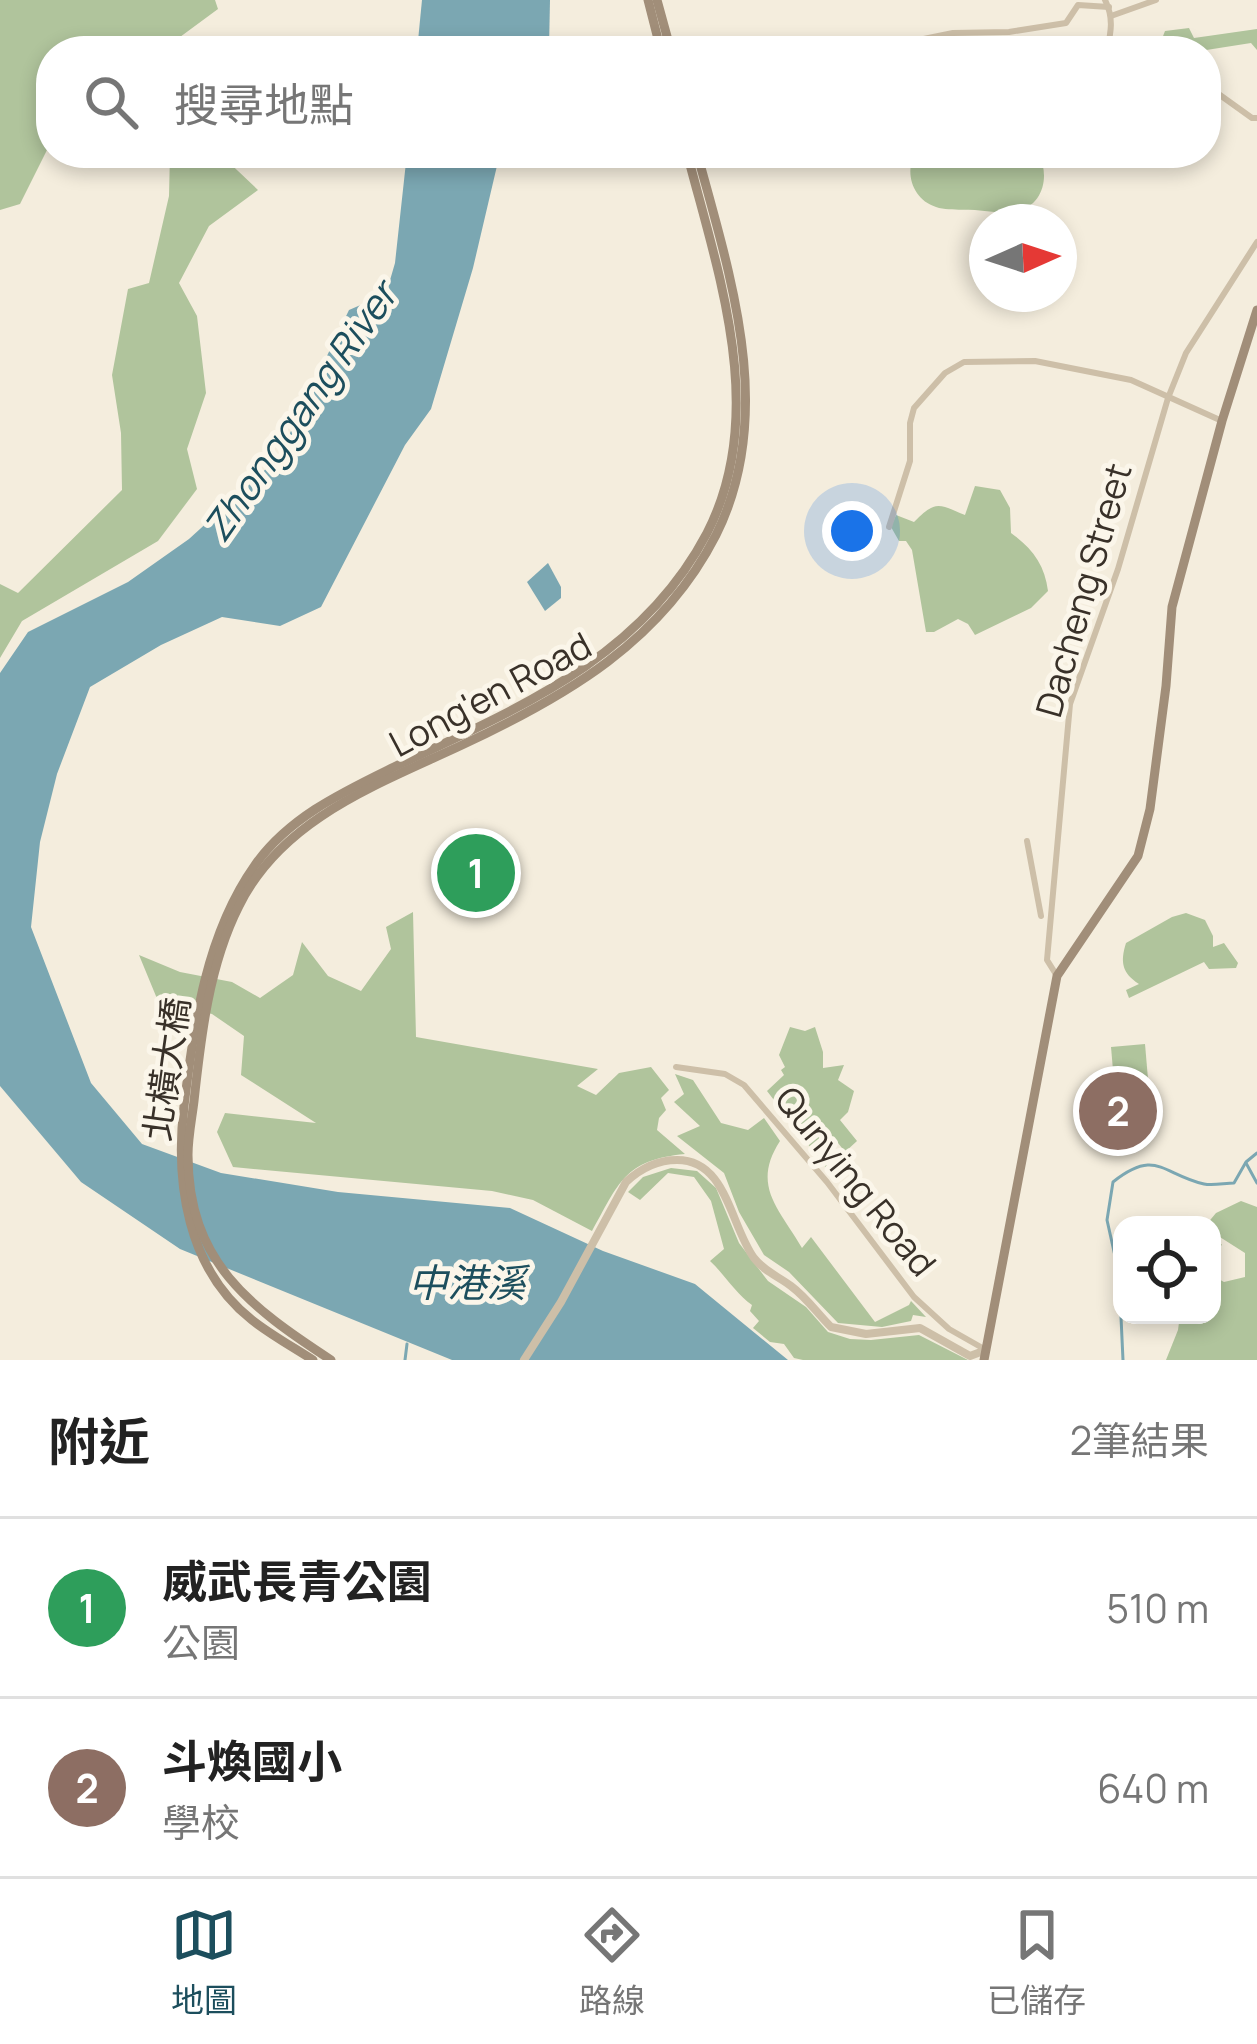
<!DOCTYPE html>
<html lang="zh-TW">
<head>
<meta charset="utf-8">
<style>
  body { margin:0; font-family:Manrope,"Noto Sans TC",sans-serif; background:#f2f2f2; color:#222 }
  .controls { position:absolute; right:36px; bottom:36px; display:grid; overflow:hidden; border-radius:24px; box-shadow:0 6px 18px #0003 }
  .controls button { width:108px; height:108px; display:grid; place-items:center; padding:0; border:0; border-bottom:3px solid #e0e0e0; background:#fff; color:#222; font:60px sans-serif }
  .compass { position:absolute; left:969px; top:204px; width:108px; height:108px; border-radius:50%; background:#fff; box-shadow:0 6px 18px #0003; rotate:87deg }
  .you { position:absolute; left:852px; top:531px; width:42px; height:42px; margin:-30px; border:9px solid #fff; border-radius:50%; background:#1a73e8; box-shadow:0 0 0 18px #1a73e833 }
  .badge { display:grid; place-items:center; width:78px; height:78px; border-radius:50%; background:#1c4e5d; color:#fff; font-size:39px; font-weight:700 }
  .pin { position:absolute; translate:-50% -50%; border:6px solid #fff; box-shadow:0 3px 12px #0006 }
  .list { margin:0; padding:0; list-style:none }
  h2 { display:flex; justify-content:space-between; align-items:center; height:156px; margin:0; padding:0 48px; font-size:51px }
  h2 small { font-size:39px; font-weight:400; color:#767676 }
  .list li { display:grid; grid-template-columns:78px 1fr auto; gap:36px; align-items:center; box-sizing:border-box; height:180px; padding:0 48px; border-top:3px solid #e0e0e0 }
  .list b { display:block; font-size:45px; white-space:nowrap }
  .list p { margin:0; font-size:39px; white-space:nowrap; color:#767676 }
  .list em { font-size:39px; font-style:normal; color:#767676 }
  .icon { flex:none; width:66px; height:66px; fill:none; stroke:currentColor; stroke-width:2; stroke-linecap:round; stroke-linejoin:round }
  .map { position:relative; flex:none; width:1257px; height:1360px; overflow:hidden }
  .search { position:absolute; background:#fff; box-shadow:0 6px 18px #0003; left:36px; right:36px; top:36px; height:132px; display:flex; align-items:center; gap:30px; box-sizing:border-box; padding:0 42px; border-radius:48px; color:#767676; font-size:45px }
  .sheet { height:516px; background:#fff }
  nav { display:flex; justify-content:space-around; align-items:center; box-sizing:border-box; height:168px; border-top:3px solid #e0e0e0; background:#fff; font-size:33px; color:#767676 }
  nav a { display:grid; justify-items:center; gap:6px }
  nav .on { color:#1c4e5d }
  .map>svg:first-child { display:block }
  .green { fill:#b0c49c }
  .water { fill:#7ba7b2 }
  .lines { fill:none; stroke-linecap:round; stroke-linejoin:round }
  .stream { stroke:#7ba7b2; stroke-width:3 }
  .minor { stroke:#cdbfa8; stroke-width:6 }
  .tertiary { stroke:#cdbfa8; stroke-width:8 }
  .secondary { stroke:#a18e79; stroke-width:9 }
  .labels { text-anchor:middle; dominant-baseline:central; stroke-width:10; stroke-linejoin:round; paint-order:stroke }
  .street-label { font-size:36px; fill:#393129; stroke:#fbf6ea }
  .water-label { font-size:39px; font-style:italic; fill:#1c4e5d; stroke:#fbf6ea }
</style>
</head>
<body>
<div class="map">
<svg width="1257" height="1360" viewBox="0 0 1257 1360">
  <rect width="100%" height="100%" fill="#f4eddd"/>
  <g class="green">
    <polygon points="0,0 215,0 218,9 161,51 51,51 51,142 20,204 0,210"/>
    <polygon points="1189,28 1194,38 1257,29 1257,50 1251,43 1200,51 1152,51 1158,49 1165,31"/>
    <polygon points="170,153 219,153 258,190 209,226 179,283 197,316 206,393 187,449 197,489 158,541 22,621 0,658 0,584 18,593 122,490 121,433 112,375 128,289 149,283 169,196"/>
    <path d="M 915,153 L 1038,153 C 1051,176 1043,208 1013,212 C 1002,214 987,211 975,210 C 963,209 948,211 936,207 C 913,200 904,173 915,153 Z"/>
    <path d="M 975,486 L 1000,490 L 1010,508 L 1011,533 C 1032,548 1045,565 1048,591 L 1031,608 L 975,635 L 968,624 L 958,619 L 934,632 L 926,632 L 912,550 L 906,541 L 899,541 L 891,527 L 896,515 L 914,522 C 936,500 938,504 965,515 Z"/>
    <path d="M 413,912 L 416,1037 L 598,1069 L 577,1086 L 596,1095 L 619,1073 L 651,1067 L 669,1090 L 661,1098 L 666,1110 L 659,1118 L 657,1130 L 685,1154 C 624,1160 619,1183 592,1231 L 533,1200 L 492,1191 L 233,1167 L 217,1132 L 225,1113 L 316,1123 L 241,1075 L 244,1036 L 212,1014 L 158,1001 L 139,955 L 180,972 L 232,982 L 260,998 L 293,975 L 302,942 L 328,976 L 361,991 L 391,949 L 386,927 Z"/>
    <path d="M 1186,913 L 1205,920 L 1213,936 L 1213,947 L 1224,943 L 1238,963 L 1236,968 L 1209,969 L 1204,962 L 1129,998 L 1126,990 L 1139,984 C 1122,973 1120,962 1126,943 L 1172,917 Z"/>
    <polygon points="790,1027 805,1031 815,1027 823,1052 823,1068 844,1065 838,1080 854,1091 848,1112 840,1120 857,1141 845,1152 835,1139 821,1144 830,1167 827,1169 767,1091 784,1075 781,1070 785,1067 779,1055"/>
    <polygon points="1145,1044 1150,1102 1116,1105 1111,1047"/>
    <path d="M 675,1074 L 693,1080 L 721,1123 L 748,1130 L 764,1118 L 780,1141 C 751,1186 779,1208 802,1248 L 811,1237 L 875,1322 L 909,1305 L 911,1301 L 926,1317 L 913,1315 L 911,1321 L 882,1327 L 838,1323 L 789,1272 L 764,1255 L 739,1212 L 724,1173 L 677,1136 L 700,1126 L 674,1102 L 684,1094 Z"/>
    <path d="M 671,1168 L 697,1171 L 716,1188 L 739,1243 L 768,1281 L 806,1307 L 828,1332 L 850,1339 L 871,1340 L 919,1335 L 968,1360 L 803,1360 L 794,1358 L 784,1344 L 770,1342 L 753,1328 L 759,1321 L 750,1311 L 752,1305 C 736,1294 725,1275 710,1261 L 724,1249 L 711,1201 L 694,1177 L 668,1173 L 640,1200 L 628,1192 L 643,1177 Z"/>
    <polygon points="1241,1201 1257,1207 1257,1360 1166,1360 1178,1330 1180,1315 1212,1315 1212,1247 1222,1244 1215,1259 1213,1276 1224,1282 1245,1277 1245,1253 1212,1232 1212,1225 1206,1225 1216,1213"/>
  </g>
  <g class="water">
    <polygon points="422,0 550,0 549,48 547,51 417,51"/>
    <polygon points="407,153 500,153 473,268 431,409 405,445 321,607 280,626 222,617 161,645 90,687 57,774 40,842 31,927 91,1083 142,1144 221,1173 338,1192 510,1208 603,1251 695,1284 788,1360 452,1360 180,1249 81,1182 0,1086 0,673 28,632 128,582 189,539 278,458 349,310 386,294 395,263"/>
    <polygon points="548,563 561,587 561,598 545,611 527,582"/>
  </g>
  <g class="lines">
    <g class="stream">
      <polyline points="605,153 625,161 632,155"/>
      <polyline points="1246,1163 1257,1183"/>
      <polyline points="405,1360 407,1344"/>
      <path d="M 1123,1360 L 1119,1274 L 1107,1220 L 1113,1182 C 1156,1148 1162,1174 1204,1184 C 1213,1186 1225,1183 1234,1183 L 1246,1162 L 1257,1153"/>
    </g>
    <g class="minor">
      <path d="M 1105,0 C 1114,18 1111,32 1107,51"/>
      <polyline points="1111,16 1156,0"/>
      <polyline points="865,51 953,33 1009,32 1066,23 1078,5 1109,7"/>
      <polyline points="1206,85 1252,118 1257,118"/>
      <polyline points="889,527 910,461 910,423 914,408 945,373 964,362 1035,361 1131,380 1222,421"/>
      <polyline points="1027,841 1041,916"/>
      <polyline points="1057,976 1047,960 1070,704 1118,569 1168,398 1186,353 1257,242"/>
      <polyline points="676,1067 725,1074 744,1085 827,1182 914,1297 949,1329 986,1350"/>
    </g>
    <path class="tertiary" d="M 524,1360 L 561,1302 L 626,1182 C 640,1169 656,1160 677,1160 C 727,1160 730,1225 754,1258 C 765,1272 778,1276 791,1286 C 807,1298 817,1313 831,1327 L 866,1334 L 920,1328 L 970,1356 L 986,1350"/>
    <g class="secondary">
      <polyline points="648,0 661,51"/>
      <polyline points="657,0 671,51"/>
      <path d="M 313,1360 C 293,1347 271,1335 252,1320 C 187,1269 175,1182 184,1106 C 194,1023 206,934 255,865 C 289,817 343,792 394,767 C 516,709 641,659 707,533 C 769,413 718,273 687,153"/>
      <path d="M 331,1360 C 250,1307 188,1262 188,1155 C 188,1137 192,1118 194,1101 C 201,1036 209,965 239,906 C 282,818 379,784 462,745 C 567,696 662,641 716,535 C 777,413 730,275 697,153"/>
      <polyline points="984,1360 1057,976 1138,856 1150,809 1166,686 1172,607 1222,421 1257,310"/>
    </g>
  </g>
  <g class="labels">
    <g class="street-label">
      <text transform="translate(1083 590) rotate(-74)">Dacheng Street</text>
      <text transform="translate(490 694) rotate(-28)">Long'en Road</text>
      <text transform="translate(166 1069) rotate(-82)">北橫大橋</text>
      <text transform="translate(856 1181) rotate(51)">Qunying Road</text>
    </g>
    <g class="water-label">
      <text transform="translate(299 411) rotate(-55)">Zhonggang River</text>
      <text x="467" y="1282">中港溪</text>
    </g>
  </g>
</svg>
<div class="controls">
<button><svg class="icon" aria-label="locate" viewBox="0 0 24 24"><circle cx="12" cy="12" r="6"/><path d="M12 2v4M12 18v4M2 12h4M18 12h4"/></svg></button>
</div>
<svg class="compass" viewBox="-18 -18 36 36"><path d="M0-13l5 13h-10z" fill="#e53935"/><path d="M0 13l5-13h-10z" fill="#767676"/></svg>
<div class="you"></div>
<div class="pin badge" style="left:476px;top:873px;background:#2e9e5b">1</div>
<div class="pin badge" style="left:1118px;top:1111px;background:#8d6e63">2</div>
<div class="search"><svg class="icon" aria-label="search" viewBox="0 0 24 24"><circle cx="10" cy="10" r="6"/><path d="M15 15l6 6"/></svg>搜尋地點</div>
</div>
<section class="sheet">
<h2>附近<small>2筆結果</small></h2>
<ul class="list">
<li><span class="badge" style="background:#2e9e5b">1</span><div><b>威武長青公園</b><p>公園</p></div><em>510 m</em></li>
<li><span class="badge" style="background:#8d6e63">2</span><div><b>斗煥國小</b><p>學校</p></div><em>640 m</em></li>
</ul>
</section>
<nav>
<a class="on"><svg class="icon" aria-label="map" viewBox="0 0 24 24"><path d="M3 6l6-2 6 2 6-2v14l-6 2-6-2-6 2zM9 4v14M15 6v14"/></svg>地圖</a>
<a><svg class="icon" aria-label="directions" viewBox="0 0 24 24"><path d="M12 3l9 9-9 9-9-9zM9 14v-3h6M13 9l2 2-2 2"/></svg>路線</a>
<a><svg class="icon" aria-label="saved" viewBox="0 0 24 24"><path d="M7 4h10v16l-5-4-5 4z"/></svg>已儲存</a>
</nav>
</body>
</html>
